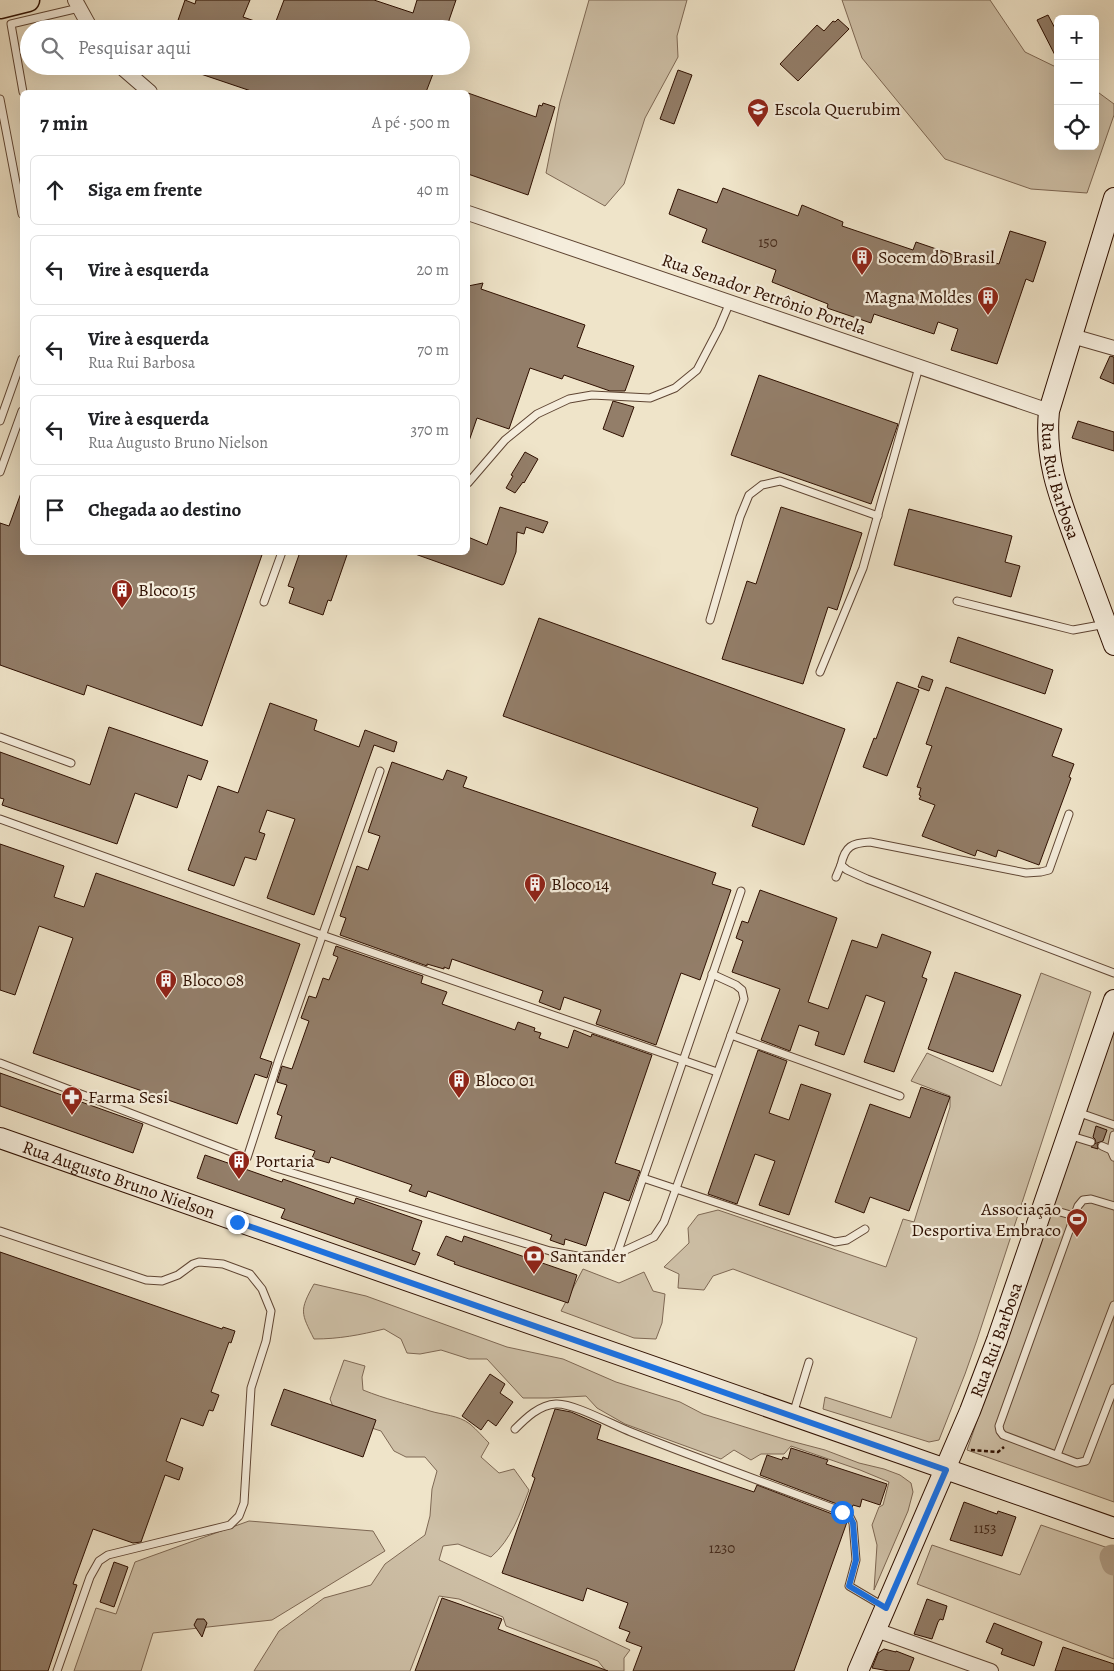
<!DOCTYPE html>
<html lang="pt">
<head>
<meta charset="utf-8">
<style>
  body { margin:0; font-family:Alegreya,serif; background:#f2f2f2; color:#202124 }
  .controls { position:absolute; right:15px; top:15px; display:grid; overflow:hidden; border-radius:8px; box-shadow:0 5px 20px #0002 }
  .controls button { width:45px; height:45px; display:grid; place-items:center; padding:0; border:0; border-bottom:1px solid #e0e0e0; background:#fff; color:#202124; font:25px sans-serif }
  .stop { position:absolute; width:15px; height:15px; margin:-11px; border:4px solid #1a73e8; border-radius:50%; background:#fff }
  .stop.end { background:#1a73e8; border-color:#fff; box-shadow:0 1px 5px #0008 }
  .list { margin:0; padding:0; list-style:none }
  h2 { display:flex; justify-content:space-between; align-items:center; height:65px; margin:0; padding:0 20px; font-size:21px }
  h2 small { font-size:16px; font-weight:400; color:#757577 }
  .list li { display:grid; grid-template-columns:32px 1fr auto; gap:15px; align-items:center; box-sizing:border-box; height:70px; margin:0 10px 10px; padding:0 10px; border:1px solid #e0e0e0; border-radius:8px }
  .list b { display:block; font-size:19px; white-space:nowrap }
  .list p { margin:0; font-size:16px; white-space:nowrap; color:#757577 }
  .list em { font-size:16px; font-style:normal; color:#757577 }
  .icon { flex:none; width:28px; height:28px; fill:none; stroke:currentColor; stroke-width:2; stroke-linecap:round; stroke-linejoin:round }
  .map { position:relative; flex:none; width:1114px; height:1671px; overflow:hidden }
  .search { position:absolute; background:#fff; box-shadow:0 5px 20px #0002; left:20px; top:20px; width:450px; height:55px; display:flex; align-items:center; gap:12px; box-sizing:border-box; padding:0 18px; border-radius:28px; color:#757577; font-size:19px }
  .panel { position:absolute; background:#fff; box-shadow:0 5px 20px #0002; left:20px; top:90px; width:450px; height:465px; border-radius:8px }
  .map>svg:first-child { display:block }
  .green { fill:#cec0a7; stroke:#7e6854 }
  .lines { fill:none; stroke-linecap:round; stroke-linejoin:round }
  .river { stroke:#ae9c85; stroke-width:25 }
  .building { fill:#937e69; stroke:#2f1001 }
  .service-casing { stroke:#5f4533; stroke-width:9 }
  .minor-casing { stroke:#5f4533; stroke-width:16 }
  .secondary-casing { stroke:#2f1001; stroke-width:22 }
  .primary-casing { stroke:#2f1001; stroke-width:25 }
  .path { stroke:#2f1001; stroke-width:2.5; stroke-dasharray:4 2.5; stroke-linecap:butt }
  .service { stroke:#f5eddc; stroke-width:7 }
  .minor { stroke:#f5eddc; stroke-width:14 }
  .secondary { stroke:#f5eddc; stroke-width:20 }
  .primary { stroke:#efe4c9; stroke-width:22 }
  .route { stroke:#1a73e8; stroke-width:6 }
  .labels { text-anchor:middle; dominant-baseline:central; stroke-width:4.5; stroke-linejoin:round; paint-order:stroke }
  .number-label { font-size:15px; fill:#482c1b }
  .poi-label { font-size:18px; fill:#2f1001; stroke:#f5eddc; text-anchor:start }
  .street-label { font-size:18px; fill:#2f1001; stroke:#f5eddc }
</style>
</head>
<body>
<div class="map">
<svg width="1114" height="1671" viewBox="0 0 1114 1671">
  <rect width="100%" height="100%" fill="#efe4c9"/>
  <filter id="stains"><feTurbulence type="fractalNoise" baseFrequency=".004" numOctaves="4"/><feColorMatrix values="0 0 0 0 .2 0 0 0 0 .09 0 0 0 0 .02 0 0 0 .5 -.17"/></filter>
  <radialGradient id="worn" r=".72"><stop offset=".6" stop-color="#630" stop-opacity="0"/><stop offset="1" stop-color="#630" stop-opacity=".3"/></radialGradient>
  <g class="green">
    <polygon points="589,0 687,0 677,36 678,57 645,118 624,184 605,206 546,173 560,102"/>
    <polygon points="842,0 990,0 1025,52 1058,68 1058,146 1095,146 1095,90 1114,104 1114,115 1087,193 1031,189 945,159 862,58"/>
    <polygon points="1041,973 1091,992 977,1340 965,1374 939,1440 929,1442 823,1409 825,1397 891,1418 917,1338 733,1269 713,1276 704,1290 678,1288 679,1274 664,1267 689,1243 688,1228 698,1215 718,1210 886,1267 903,1219 914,1222 950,1107 950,1096 911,1081 927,1053 1001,1086"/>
    <polygon points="1114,1025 1114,1502 967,1450"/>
    <polygon points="583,1269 619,1283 644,1272 653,1291 665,1294 662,1323 656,1339 634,1338 561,1311"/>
    <path d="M 314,1284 L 366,1296 L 507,1347 L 563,1359 L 616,1382 L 680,1402 L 703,1414 L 787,1440 L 825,1450 L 859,1463 L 884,1469 L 900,1475 L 911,1483 L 913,1492 L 908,1511 L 874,1590 L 877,1545 L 872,1525 L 879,1507 L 883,1505 L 889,1482 L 860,1470 L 791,1446 L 784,1454 L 761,1454 L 751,1460 L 734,1450 L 721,1459 L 625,1424 L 597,1408 L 586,1396 L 548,1398 L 523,1398 L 487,1359 L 469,1359 L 441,1350 L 420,1354 L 407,1353 L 401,1339 L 384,1329 C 360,1335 339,1339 314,1339 C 301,1313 299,1311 314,1284 Z"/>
    <path d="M 344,1360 L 365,1366 L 362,1377 L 363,1390 C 385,1399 407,1404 430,1411 C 443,1415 458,1415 470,1424 C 477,1430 483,1437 489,1443 L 481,1457 L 499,1473 L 514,1469 L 529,1490 C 520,1514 511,1540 491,1557 L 458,1544 L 443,1546 L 439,1560 L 630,1650 L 624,1658 L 624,1671 L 606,1671 L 598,1661 L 506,1626 L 503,1617 L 459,1599 L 439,1596 L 410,1671 L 254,1671 L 279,1631 L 324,1598 L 371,1585 L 385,1564 L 425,1535 L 430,1516 L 432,1489 L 437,1471 L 425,1457 L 406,1457 L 394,1451 L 381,1431 L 337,1417 L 330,1399 Z"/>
    <polygon points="249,1521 373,1531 385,1551 272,1620 153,1633 141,1671 74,1671 96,1608 116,1614 135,1562"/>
    <polygon points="1041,1525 1114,1550 1114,1659 917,1584 932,1545 1020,1575"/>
  </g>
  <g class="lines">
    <polyline class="river" points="1112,1557 1114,1563"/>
  </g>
  <g class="building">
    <polygon points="185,0 195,4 196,0 250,0 243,17 272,27 272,29 175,29"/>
    <polygon points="284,0 374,0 413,13 417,0 456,0 446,29 273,29"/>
    <polygon points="1048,15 1058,34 1058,61 1037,20"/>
    <polygon points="838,19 849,29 798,81 780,64 817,25 824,31 833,21 835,22"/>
    <polygon points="184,66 436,66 426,92 254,92 183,68"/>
    <polygon points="678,70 692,75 674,124 660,119"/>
    <polygon points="468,93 536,117 539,105 542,106 543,103 555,107 528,195 468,174"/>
    <polygon points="723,188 798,216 802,205 843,222 842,226 913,250 916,242 980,264 982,259 999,264 1010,231 1046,242 1033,282 1026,279 997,364 951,350 958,329 938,322 934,334 874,314 871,323 827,308 828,304 772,282 776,270 702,242 707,229 669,214 678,189 717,203"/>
    <polygon points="483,283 481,289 585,325 577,347 634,366 625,391 610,391 564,375 562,379 530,368 509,429 477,418 469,441 468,441 468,286"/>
    <polygon points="1110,356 1114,357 1114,384 1100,378"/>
    <polygon points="759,375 898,424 871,504 731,455"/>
    <polygon points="613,401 634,407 623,437 603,429"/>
    <polygon points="1078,421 1114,432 1114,451 1072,438"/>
    <polygon points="525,452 538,459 524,483 523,482 515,493 506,488 513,476 511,475"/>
    <polygon points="21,493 22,493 22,552 263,552 202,726 87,685 84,695 0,665 0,523 9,526"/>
    <polygon points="500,507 548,522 543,533 526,527 524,534 517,532 516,552 504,584 502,585 415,554 415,552 468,552 468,537 487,545"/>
    <polygon points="781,507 862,533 837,610 828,607 803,684 722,659 747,581 756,584"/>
    <polygon points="909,509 1012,536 1005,562 1020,566 1011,597 894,565"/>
    <polygon points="300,552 348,552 331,601 328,600 323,615 289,603 294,588 288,586"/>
    <polygon points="539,618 845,729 804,845 752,826 758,808 503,716"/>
    <polygon points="958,637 1053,670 1045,694 950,662"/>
    <polygon points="922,676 933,680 929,691 918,687"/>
    <polygon points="897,682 919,690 887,776 863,767 874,738 876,739"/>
    <polygon points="946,687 1062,729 1052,756 1074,764 1069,777 1071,778 1039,865 998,850 996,857 977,850 975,856 922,836 935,805 919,799 921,796 919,795 921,788 917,787 932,746 926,744"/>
    <polygon points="270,703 317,720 314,730 359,747 365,730 397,742 394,752 374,745 314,915 267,898 295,819 267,810 259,832 265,834 256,860 245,857 234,886 188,870 218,786 238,793"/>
    <polygon points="109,727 208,761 201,780 188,775 177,808 135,793 117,844 2,805 4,799 0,798 0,752 90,785"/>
    <polygon points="392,762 443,780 447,770 467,777 463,787 716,873 712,884 731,890 700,980 681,973 656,1045 596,1024 601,1010 564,997 560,1010 539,1002 543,991 452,959 449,969 444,967 444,969 427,964 427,966 340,935 346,918 340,916 357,866 368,870 380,836 368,832"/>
    <polygon points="0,844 64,866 54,897 84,907 96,873 300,944 260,1058 272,1062 267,1078 255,1074 237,1124 33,1053 73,938 39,926 15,995 0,990"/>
    <polygon points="760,890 837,918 808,1002 828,1009 852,940 877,948 882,934 931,952 922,977 927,979 894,1072 864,1062 885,1002 866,995 844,1055 815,1045 819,1032 799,1025 790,1051 761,1040 780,989 732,972 743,941 736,938 742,921 748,923"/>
    <polygon points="336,946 423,976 421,983 447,992 442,1004 515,1030 518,1022 535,1028 534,1031 541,1033 539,1038 568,1048 574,1030 591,1037 592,1034 652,1055 615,1163 640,1171 629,1201 604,1192 586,1246 565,1239 564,1245 550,1240 552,1235 547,1233 428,1191 426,1197 409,1191 412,1185 331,1157 329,1163 312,1158 315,1151 275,1138 282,1116 277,1114 287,1085 277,1082 282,1066 292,1069 309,1021 301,1018 309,996 316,998 323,978 329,980 338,957 333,955"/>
    <polygon points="955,972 1021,995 993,1072 928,1049"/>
    <polygon points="758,1050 787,1061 769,1113 789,1120 801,1084 831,1094 789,1215 759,1205 775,1161 755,1154 737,1204 708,1194"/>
    <polygon points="0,1073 143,1124 133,1153 0,1106"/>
    <polygon points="921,1087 950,1097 909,1211 870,1197 864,1213 835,1202 870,1104 910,1118"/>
    <polygon points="1096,1126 1107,1130 1103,1141 1097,1143 1098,1149 1091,1147 1096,1143 1095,1139 1093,1137"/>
    <polygon points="205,1155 282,1182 283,1179 354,1204 356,1198 422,1221 412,1250 420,1253 415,1265 281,1218 285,1209 197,1178"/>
    <polygon points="446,1236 462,1242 464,1236 577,1275 568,1303 454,1264 455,1262 437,1255"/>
    <polygon points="0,1252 222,1329 223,1327 235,1331 231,1343 229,1342 211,1392 219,1395 213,1411 209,1410 203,1426 181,1418 166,1461 183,1468 179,1480 165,1475 141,1542 133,1543 93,1529 73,1584 77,1585 48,1671 0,1671"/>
    <polygon points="490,1374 505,1384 500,1393 513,1402 496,1426 488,1420 481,1430 462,1416"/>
    <polygon points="284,1389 376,1420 363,1457 271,1425"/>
    <polygon points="555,1409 571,1412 601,1425 597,1439 754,1492 757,1485 840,1517 846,1521 847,1522 794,1671 633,1671 642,1647 626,1641 630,1632 619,1628 628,1603 587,1588 583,1601 502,1573 535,1478 532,1476"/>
    <polygon points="791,1448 828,1460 826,1464 887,1484 880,1505 862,1499 860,1507 853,1505 851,1511 845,1507 760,1475 767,1455 782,1460 783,1457 788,1459"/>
    <polygon points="964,1502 997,1514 998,1511 1016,1517 1002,1556 950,1540"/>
    <polygon points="114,1562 128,1567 114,1607 100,1602"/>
    <polygon points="442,1598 502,1619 498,1629 608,1671 415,1671"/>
    <polygon points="927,1599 947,1606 943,1620 940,1619 938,1622 932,1639 914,1634"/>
    <polygon points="197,1619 204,1619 207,1623 202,1637 194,1625"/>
    <polygon points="994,1623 1042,1642 1034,1666 1001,1654 1003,1649 986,1642"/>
    <polygon points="1063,1647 1114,1664 1114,1671 1055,1671"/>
    <polygon points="884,1649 896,1652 896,1651 914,1658 909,1671 889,1671 872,1668 878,1653"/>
  </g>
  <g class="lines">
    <g class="service-casing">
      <g id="service">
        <polyline points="23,92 11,24 79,8"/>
        <polyline points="0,99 22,214"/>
        <polyline points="0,421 22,359"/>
        <polyline points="0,472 22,411"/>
        <polyline points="468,483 505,440 537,414 569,399 592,395 650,398 675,388 697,370 719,328 730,302"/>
        <polyline points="957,601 1073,630 1106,624"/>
        <polyline points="264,602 282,552"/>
        <polyline points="710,620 740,517 749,495 762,485 780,481 878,516"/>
        <polyline points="820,672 863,568 919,367"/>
        <polyline points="0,737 71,763"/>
        <path d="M 1069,814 L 1049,870 L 1041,872 L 1026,873 L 870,842 C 852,843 845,846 841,865 L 847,870 L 867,879 L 1114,973"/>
        <polyline points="0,819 322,935 717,1072"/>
        <polyline points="836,877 841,865"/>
        <polyline points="731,1035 900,1096"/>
        <polyline points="0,1063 247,1158 278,1062 380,771"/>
        <polyline points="1077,1112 1114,1125"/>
        <polyline points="1068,1135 1091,1142"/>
        <polyline points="1114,1135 1111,1150 1114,1157"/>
        <polyline points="1102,1146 1111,1150"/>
        <polyline points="273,1167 550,1251 577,1256 617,1254 654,1237 664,1222 744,999 742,990 736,985 712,974"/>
        <polyline points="643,1178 835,1242 847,1240 865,1229"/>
        <polyline points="1114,1206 1091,1199 1083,1200 1078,1206 999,1426 1000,1431 1003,1435 1077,1463 1086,1461 1114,1388"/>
        <polyline points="1043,1207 1074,1216"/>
        <polyline points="0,1231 146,1280 162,1281 178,1275 193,1264 199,1262 223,1264 250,1274 262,1289 271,1311 266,1341 251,1388 244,1503 239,1516 230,1525 108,1555 99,1561 90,1577 57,1671"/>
        <polyline points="617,1254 741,891"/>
        <polyline points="793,1414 809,1362"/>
        <path d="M 515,1429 C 526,1418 539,1405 556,1404 C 573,1403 613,1425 631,1432 C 701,1460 772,1485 843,1512 L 850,1517 L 853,1523 L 856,1560 L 849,1586 L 883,1606"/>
        <polyline points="1057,1455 1114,1305"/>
      </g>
    </g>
    <g class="minor-casing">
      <g id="minor">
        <polyline points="75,0 91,29"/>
        <polyline points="120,66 150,92"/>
        <polyline points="468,213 1049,411"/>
        <polyline points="1072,336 1114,348"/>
        <polyline points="876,1630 991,1671"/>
      </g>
    </g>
    <g class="secondary-casing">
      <g id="secondary">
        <path id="s1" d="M 1114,198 L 1049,411 C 1044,462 1061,501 1078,548 C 1090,580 1102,613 1114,645"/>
        <path id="s2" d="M 0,1138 L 1114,1528"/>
        <path id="s3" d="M 858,1671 L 970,1411 L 997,1340 L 1114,1000"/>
      </g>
    </g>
    <g class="primary-casing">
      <polyline id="primary" points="0,7 28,0"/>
    </g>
    <polyline class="path" points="971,1450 998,1452 1004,1447"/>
    <use href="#service" class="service"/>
    <use href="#minor" class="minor"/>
    <use href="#secondary" class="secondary"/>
    <use href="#primary" class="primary"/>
  </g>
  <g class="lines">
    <polyline class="route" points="237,1222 946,1470 886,1608 849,1586 856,1560 853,1523 850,1517 842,1512"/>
  </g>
  <defs>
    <g id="school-pin" transform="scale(1.125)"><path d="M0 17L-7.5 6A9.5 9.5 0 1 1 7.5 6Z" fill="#8f2418" stroke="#f5eddc"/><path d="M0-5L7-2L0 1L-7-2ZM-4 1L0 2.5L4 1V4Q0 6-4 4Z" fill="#fff"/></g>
    <g id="building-pin" transform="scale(1.125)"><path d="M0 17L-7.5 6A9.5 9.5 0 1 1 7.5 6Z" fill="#8f2418" stroke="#f5eddc"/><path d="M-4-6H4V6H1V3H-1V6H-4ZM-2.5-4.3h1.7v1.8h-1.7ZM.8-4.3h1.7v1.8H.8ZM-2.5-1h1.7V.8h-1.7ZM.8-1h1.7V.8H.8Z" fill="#fff"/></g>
    <g id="pharmacy-pin" transform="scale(1.125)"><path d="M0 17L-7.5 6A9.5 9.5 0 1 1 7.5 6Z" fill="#8f2418" stroke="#f5eddc"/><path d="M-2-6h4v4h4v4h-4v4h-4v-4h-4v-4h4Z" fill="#fff"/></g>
    <g id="stadium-pin" transform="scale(1.125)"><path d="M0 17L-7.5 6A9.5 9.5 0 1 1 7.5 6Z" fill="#8f2418" stroke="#f5eddc"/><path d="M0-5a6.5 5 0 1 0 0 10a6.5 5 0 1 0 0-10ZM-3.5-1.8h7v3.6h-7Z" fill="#fff"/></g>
    <g id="bank-pin" transform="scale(1.125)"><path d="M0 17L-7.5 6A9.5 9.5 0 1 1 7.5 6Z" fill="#8f2418" stroke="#f5eddc"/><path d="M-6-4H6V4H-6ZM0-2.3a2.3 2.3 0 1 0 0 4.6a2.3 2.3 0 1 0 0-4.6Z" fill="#fff"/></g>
  </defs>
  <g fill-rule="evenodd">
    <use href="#school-pin" x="758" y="109"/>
    <use href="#building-pin" x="862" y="257"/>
    <use href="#building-pin" x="988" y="297"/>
    <use href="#building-pin" x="122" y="590"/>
    <use href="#building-pin" x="535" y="884"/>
    <use href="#building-pin" x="166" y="980"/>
    <use href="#building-pin" x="459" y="1080"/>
    <use href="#pharmacy-pin" x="72" y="1097"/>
    <use href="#building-pin" x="239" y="1161"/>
    <use href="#stadium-pin" x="1077" y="1219"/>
    <use href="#bank-pin" x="534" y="1256"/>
  </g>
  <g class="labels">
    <g class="number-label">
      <text x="768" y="242">150</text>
      <text x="985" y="1528">1153</text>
      <text x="722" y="1548">1230</text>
    </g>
    <g class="poi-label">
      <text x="774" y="109">Escola Querubim</text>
      <text x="878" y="257">Socem do Brasil</text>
      <text x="972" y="297" text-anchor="end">Magna Moldes</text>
      <text x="138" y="590">Bloco 15</text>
      <text x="551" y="884">Bloco 14</text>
      <text x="182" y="980">Bloco 08</text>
      <text x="475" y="1080">Bloco 01</text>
      <text x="88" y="1097">Farma Sesi</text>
      <text x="255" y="1161">Portaria</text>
      <text x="1061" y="1209" text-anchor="end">Associação<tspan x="1061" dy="21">Desportiva Embraco</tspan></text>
      <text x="550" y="1256">Santander</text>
    </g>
    <g class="street-label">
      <text transform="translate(764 294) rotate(19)">Rua Senador Petrônio Portela</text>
      <text stroke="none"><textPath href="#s1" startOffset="294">Rua Rui Barbosa</textPath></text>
      <text stroke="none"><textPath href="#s2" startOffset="126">Rua Augusto Bruno Nielson</textPath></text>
      <text stroke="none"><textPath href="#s3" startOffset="359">Rua Rui Barbosa</textPath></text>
    </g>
  </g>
  <rect width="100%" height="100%" filter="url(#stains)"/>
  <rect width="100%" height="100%" fill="url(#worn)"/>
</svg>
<div class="controls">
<button>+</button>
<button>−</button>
<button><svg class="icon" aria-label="locate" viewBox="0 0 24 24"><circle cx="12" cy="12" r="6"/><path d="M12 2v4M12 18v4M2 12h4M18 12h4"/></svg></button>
</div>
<div class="stop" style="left:842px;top:1512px"></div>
<div class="stop end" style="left:237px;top:1222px"></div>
<div class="search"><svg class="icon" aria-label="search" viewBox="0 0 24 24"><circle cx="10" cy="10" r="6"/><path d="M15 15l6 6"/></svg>Pesquisar aqui</div>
<section class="panel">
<h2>7 min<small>A pé · 500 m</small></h2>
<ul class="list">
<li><svg class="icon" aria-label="ahead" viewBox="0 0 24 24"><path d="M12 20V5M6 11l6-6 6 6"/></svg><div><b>Siga em frente</b></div><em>40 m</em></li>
<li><svg class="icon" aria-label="left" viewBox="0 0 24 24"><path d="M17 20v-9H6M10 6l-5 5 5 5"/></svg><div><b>Vire à esquerda</b></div><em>20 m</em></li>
<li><svg class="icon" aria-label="left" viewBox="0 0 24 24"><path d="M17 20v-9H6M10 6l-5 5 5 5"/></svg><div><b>Vire à esquerda</b><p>Rua Rui Barbosa</p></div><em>70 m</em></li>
<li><svg class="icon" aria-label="left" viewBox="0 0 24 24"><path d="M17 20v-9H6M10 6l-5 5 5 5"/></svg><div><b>Vire à esquerda</b><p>Rua Augusto Bruno Nielson</p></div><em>370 m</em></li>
<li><svg class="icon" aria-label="arrive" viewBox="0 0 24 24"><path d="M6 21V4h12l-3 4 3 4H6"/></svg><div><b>Chegada ao destino</b></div></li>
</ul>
</section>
</div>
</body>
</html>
